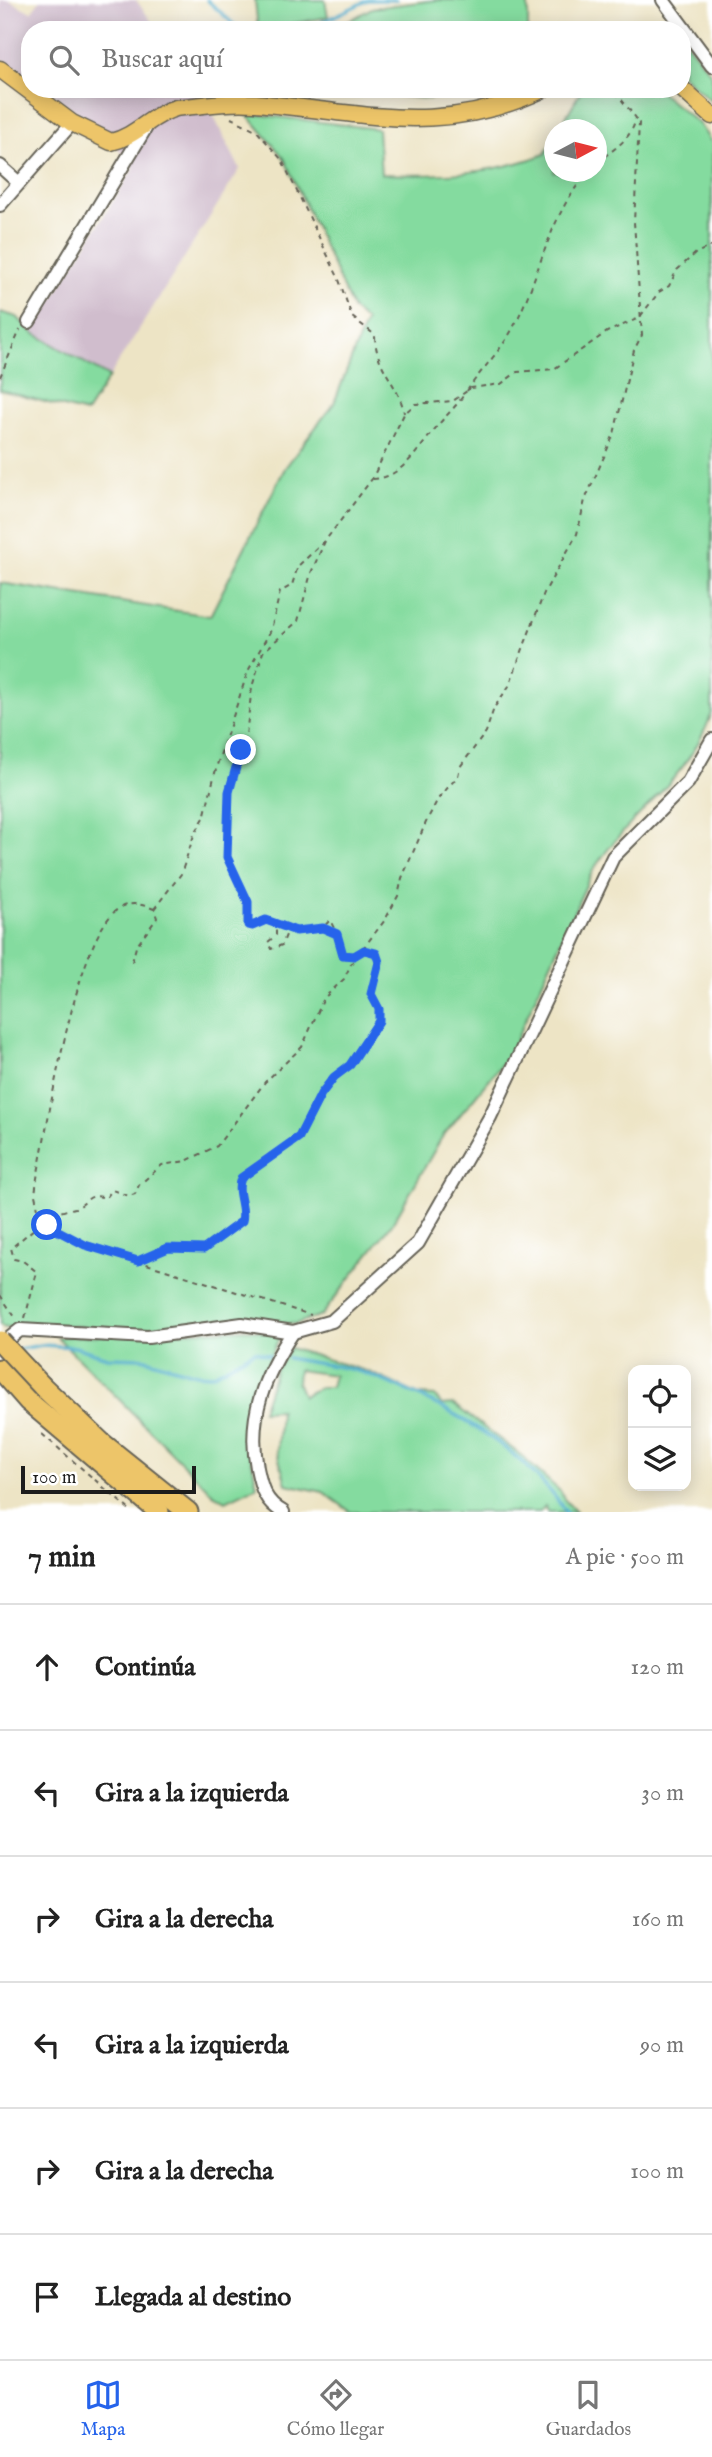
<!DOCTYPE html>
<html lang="es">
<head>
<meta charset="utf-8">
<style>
  body { margin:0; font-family:"IM FELL English",serif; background:#f6f6f6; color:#222 }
  .controls { position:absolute; right:21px; bottom:21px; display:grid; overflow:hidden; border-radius:14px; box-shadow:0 4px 18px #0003 }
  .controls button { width:63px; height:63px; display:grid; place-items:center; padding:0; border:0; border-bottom:2px solid #e0e0e0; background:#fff; color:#222; font:35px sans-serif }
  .compass { position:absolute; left:544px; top:119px; width:63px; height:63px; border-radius:50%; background:#fff; box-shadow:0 4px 18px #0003; rotate:83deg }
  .scale { position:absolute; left:21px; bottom:18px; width:175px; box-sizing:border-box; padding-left:7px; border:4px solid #1c1c1c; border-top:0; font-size:19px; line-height:24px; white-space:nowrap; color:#1c1c1c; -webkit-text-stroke:5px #fff; paint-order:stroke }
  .stop { position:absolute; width:21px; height:21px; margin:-16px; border:5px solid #2563eb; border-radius:50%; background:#fff }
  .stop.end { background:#2563eb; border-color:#fff; box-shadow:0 2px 7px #0008 }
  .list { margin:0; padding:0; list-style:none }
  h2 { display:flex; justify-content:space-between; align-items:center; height:91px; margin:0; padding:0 28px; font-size:30px }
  h2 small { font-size:23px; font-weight:400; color:#767676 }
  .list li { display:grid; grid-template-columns:46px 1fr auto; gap:21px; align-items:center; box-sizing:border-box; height:126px; padding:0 28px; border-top:2px solid #e0e0e0 }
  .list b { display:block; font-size:26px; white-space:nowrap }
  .list em { font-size:23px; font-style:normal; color:#767676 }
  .icon { flex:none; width:38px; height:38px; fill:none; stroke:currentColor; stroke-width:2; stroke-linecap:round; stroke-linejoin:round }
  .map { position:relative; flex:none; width:712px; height:1512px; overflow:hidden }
  .search { position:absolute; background:#fff; box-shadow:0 4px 18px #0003; left:21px; right:21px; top:21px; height:77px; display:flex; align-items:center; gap:18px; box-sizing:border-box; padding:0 24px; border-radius:28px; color:#767676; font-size:26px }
  .sheet { height:847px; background:#fff }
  nav { display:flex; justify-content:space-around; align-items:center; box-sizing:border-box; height:98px; border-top:2px solid #e0e0e0; background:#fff; font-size:19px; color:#767676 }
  nav a { display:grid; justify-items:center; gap:4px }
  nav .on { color:#2563eb }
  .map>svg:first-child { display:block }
  .industrial { fill:#d0bdcd }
  .green { fill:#84db9f; stroke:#507c5e; stroke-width:2; fill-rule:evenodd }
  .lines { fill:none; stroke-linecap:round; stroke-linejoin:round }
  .stream { stroke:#4babca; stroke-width:3.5 }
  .minor-casing { stroke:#656257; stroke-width:16 }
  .major-casing { stroke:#656257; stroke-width:19 }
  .highway-casing { stroke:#656257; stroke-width:23 }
  .path { stroke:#656257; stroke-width:2; stroke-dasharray:5 5; stroke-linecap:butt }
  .minor { stroke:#fff; stroke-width:12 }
  .major { stroke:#edc569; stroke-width:16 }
  .highway { stroke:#edc569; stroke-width:19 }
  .highway-bridge-casing { stroke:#656257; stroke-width:23; stroke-linecap:butt }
  .highway-bridge { stroke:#edc569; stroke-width:19 }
  .route { stroke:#2563eb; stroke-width:9 }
</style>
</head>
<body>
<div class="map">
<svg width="712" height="1512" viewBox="0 0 712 1512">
  <rect width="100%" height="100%" fill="#fff"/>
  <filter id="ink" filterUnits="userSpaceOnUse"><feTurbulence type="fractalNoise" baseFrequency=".0143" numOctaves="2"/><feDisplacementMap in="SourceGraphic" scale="14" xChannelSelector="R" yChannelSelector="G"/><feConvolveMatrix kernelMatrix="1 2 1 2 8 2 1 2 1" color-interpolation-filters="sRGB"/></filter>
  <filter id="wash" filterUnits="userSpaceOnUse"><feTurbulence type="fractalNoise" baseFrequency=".00686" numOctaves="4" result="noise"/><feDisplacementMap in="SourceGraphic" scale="28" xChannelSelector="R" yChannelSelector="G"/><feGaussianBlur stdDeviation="1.57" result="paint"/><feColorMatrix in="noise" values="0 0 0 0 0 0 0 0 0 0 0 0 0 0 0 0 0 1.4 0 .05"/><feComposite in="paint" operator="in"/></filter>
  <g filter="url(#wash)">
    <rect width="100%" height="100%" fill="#ede4c5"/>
    <g class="industrial">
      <polygon points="0,0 9,0 31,12 40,0 136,0 158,30 30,30 30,78 0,57"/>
      <polygon points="45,89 205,89 208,105 240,169 109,377 32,332 133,169 107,133"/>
    </g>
    <g class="green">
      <polygon points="255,0 325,0 328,17 258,30"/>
      <polygon points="436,0 528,0 528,30 333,30 372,8"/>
      <polygon points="665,19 677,30 633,30 636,20"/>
      <polygon points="682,37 712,75 712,102 682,75"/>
      <polygon points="338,89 477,89 428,99"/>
      <path d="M 582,89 L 656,89 L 699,124 L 712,143 L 712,713 C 685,787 631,810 592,872 L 510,1054 L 442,1137 L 394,1221 L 322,1315 L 295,1324 L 247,1319 L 130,1330 L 59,1325 L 5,1328 L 0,1325 L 0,583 L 210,616 L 285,468 L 334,403 L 366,321 L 353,310 L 284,158 L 246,113 L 378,129 L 381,174 C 439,176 490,175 545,154 L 554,137 L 554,172 L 596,172 L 596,130 L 559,129 Z"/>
      <polygon points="0,312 17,317 32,332 109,377 86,413 0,390"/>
      <polygon points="246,1329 275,1333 279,1338 258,1386 248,1443 257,1486 226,1501 213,1494 57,1337"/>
      <path d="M 290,1348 L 369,1372 L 419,1395 L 435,1396 L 442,1405 L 453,1404 L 518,1453 L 561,1492 L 564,1499 L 576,1512 L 547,1512 L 545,1506 L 540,1512 L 351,1512 L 323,1492 L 286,1484 L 277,1452 L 280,1410 L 262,1411 L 276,1369 ZM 298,1370 L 334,1375 L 331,1387 L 320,1387 L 303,1396 L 297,1382 Z"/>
    </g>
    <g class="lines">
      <g class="stream">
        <polyline points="207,0 240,30"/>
        <polyline points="306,30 368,0 396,0"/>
        <polyline points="19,1349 42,1345 75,1347 107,1357 142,1358 196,1374 212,1375 255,1351 269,1355"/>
        <path d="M 288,1358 C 313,1364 343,1365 367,1374 C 441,1402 521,1445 566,1512"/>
      </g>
    </g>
  </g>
  <g filter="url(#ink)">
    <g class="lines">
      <g class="minor-casing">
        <g id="minor">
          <polyline points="663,0 712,66"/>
          <polyline points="0,166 19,183"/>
          <polyline points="0,205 72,123"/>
          <polyline points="29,322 148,124"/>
          <polyline points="0,1346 20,1330 148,1337 242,1324 293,1332 332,1321 418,1243 490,1117 613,857 688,782 712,740"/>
          <path d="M 283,1512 C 265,1502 261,1488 257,1468 C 247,1416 265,1374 293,1332"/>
        </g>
      </g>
      <g class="major-casing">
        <g id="major">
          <path d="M 0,69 L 72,123 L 111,142 C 137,136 152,114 176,108 C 203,105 230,101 256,103 C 364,112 440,138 544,89"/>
          <polyline points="682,89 712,116"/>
        </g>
      </g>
      <g class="highway-casing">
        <g id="highway">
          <polyline points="0,1369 28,1401 159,1512"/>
          <polyline points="42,1386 102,1443 188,1512"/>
        </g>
      </g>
      <g class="path">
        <path d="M 231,118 L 256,130 L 282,160 L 338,277 L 352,317 L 375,335 C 375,369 399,383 404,413"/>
        <path d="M 596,163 C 613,149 631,141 636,118 L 613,89"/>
        <polyline points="0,377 20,330"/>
        <path d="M 467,391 C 479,372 497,355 509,335 C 540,283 546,216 589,172"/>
        <path d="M 373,479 C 402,478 418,449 435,429 C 444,417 455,408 463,396"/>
        <path d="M 325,541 L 311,573 L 298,621 L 263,652 L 252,687 L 246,735 L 230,780 L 227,857 L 248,902 L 248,925 L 252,926 L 266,920 L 276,925 L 276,935 L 268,942 L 271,949 L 282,945 L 288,930 C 304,933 320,933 330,920 L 342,945 L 340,953 L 348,956 L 359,952"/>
        <polyline points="154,909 181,874 194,835 204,818 217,765 248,671 271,630 280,592 292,585 298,566 325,541 372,479 404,414 415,404 453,401 471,388 501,384 517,372 554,369 607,332 639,318 659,292 669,286 677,270 696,253 712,246"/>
        <polyline points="276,923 290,929"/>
        <polyline points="325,929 336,934"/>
        <path d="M 132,962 L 136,947 L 157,918 L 154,909 C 142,904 130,901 118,909 C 76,937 48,1123 37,1178 L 35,1195 L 39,1213 L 47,1225 L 64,1235 L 114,1254 L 311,1315"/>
        <path d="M 42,1217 C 54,1214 65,1210 75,1208 C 89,1204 85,1192 106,1198 L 112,1190 L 129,1196 L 135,1194 L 139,1185 L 162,1165 L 186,1161 L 217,1146 L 265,1082 L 302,1047 L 324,998 L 344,979 L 351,964 L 385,920 L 398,896 L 402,878 L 427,820 L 438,799 L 458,776 L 460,767 L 486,732 L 494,708 L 509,686 L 544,593 L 577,534 L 585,500 L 614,434 L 634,350 L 642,335 L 634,222 L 639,123 L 636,118"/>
        <path d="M 138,1261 L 168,1248 L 204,1249 L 242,1221 C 246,1207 235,1193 241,1178 L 299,1137 L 318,1098 L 334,1078 L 350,1065 L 379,1021 L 379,1009 L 371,994 L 378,957 L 376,953 L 364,950"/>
        <polyline points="0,1295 15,1317"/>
        <polyline points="25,1318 37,1272 23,1261 14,1259 11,1248 35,1228 46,1225"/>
        <polyline points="42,1434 132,1512"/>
      </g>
      <use href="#minor" class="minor"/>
      <use href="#major" class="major"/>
      <use href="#highway" class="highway"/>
      <g class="highway-bridge-casing">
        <polyline id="highway-bridge" points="0,1341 42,1386"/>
      </g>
      <use href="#highway-bridge" class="highway-bridge"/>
    </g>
  </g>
  <g class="lines" filter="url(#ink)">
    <path class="route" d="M 47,1225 L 85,1245 L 138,1261 L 168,1248 L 204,1249 L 242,1221 C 246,1207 235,1193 241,1178 L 299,1137 L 321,1094 L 334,1077 L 350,1065 L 379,1021 L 379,1009 L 371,994 L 379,962 L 376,953 L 364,950 L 354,956 L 343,955 L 337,934 L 323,928 L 296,931 L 266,920 L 252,926 L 248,925 L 248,902 L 227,857 L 229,792 L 241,750"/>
  </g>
</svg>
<div class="controls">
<button><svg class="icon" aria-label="locate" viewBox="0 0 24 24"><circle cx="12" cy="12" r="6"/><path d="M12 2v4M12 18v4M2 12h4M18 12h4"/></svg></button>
<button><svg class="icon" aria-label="layers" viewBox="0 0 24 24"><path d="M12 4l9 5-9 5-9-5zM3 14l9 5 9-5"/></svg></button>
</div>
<svg class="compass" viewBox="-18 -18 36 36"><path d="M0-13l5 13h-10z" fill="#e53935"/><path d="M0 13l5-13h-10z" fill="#767676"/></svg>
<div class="scale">100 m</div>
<div class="stop" style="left:47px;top:1225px"></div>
<div class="stop end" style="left:241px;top:750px"></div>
<div class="search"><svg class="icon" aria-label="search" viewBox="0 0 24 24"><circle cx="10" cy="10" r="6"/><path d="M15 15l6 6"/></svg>Buscar aquí</div>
</div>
<section class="sheet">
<h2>7 min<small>A pie · 500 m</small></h2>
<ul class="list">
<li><svg class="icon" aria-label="ahead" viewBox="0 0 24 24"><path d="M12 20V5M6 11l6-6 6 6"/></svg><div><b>Continúa</b></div><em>120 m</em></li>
<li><svg class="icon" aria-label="left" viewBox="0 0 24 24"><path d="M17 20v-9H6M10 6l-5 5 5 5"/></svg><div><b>Gira a la izquierda</b></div><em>30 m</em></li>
<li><svg class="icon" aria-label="right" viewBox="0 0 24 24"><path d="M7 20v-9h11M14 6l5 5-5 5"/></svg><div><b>Gira a la derecha</b></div><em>160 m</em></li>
<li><svg class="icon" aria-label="left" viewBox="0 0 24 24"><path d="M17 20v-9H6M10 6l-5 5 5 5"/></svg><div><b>Gira a la izquierda</b></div><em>90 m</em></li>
<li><svg class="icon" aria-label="right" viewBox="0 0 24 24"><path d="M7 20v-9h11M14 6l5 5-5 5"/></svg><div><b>Gira a la derecha</b></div><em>100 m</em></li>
<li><svg class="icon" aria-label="arrive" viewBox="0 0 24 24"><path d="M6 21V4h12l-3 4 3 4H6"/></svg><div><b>Llegada al destino</b></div></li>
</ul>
</section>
<nav>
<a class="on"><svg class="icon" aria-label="map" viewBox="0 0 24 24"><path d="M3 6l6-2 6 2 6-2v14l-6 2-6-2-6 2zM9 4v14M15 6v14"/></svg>Mapa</a>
<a><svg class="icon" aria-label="directions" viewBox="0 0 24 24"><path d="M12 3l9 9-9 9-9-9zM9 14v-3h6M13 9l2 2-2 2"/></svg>Cómo llegar</a>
<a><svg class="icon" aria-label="saved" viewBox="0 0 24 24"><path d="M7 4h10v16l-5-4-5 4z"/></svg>Guardados</a>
</nav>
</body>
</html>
